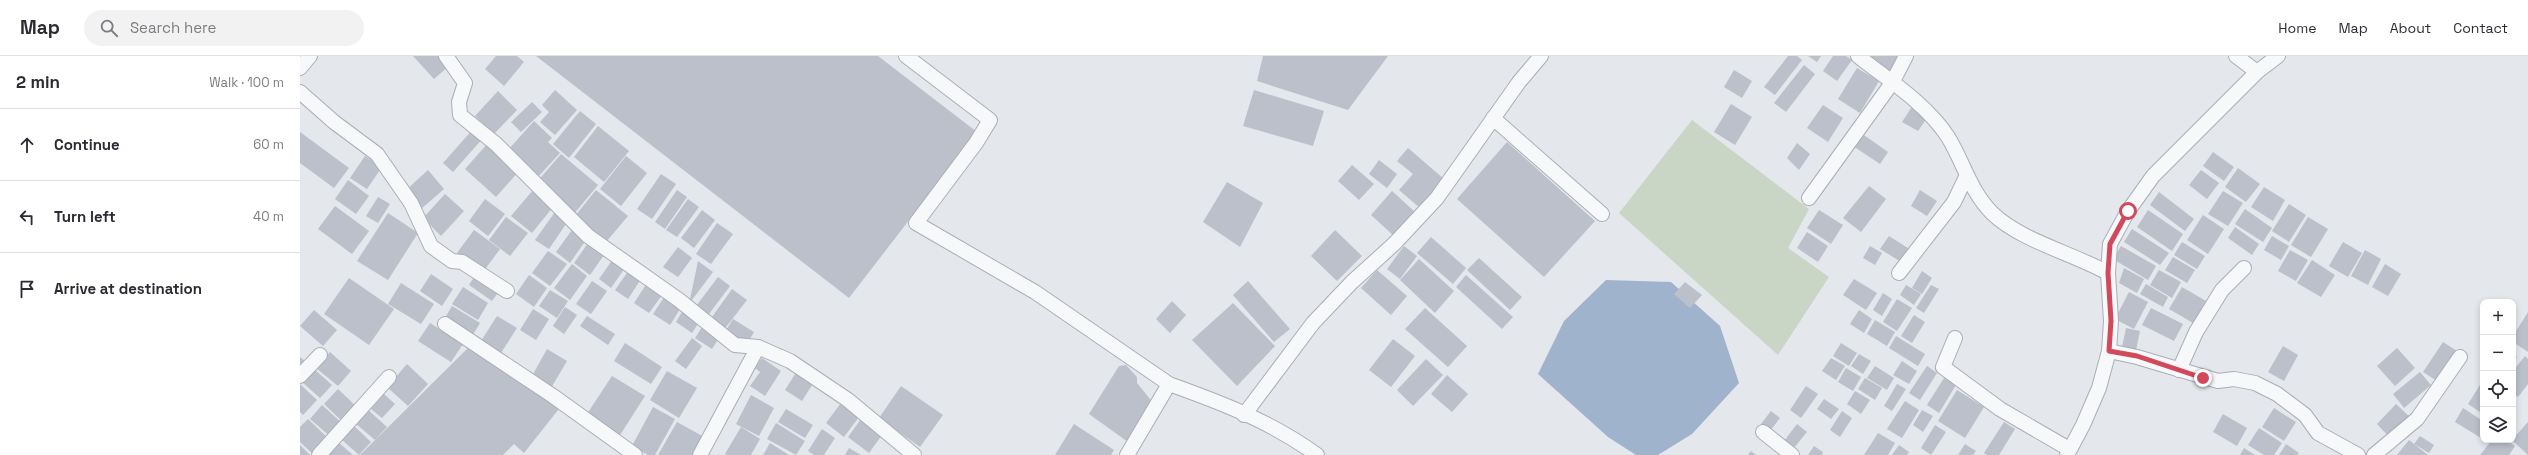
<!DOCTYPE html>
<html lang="en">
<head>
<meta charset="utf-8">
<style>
  body { margin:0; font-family:"Space Grotesk",sans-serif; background:#f2f2f3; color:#2b2b33 }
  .controls { position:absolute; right:12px; bottom:12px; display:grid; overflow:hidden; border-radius:8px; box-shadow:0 2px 6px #0003 }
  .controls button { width:36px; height:36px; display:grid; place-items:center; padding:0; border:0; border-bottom:1px solid #e1e1e2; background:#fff; color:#2b2b33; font:20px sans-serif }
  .stop { position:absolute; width:12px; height:12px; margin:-9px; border:3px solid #d1495b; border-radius:50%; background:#fff }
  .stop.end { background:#d1495b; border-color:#fff; box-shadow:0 1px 4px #0008 }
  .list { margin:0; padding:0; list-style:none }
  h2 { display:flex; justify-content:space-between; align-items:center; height:52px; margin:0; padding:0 16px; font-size:17px }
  h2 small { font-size:13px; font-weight:400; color:#7c7c81 }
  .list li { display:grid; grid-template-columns:26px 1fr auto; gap:12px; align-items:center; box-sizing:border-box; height:72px; padding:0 16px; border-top:1px solid #e1e1e2 }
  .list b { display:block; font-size:15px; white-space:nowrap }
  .list em { font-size:13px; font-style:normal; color:#7c7c81 }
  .icon { flex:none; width:22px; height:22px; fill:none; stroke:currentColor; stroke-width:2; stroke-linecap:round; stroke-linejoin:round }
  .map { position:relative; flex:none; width:2228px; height:399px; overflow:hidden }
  header { display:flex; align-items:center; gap:24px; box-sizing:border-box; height:56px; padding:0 20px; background:#fff; border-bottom:1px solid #e1e1e2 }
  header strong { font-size:19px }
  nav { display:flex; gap:22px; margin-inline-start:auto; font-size:14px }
  .search { width:280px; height:36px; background:#f2f2f3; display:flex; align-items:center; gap:10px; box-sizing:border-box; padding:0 14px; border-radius:22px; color:#7c7c81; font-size:15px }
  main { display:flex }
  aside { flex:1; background:#fff }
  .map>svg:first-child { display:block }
  .green { fill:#c9d6c5 }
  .water { fill:#9fb4cc }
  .building { fill:#bbc0ca }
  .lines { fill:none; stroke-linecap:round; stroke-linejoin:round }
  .street-casing { stroke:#a9aeb7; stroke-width:16 }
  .street { stroke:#f7f8fa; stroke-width:14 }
  .route { stroke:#d1495b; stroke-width:5 }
</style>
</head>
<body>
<header>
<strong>Map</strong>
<div class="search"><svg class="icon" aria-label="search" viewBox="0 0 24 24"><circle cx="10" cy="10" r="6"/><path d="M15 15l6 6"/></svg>Search here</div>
<nav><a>Home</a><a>Map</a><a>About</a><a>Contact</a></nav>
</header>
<main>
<aside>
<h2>2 min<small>Walk · 100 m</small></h2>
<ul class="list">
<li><svg class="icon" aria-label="ahead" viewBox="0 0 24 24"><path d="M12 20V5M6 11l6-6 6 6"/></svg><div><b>Continue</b></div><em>60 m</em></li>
<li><svg class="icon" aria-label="left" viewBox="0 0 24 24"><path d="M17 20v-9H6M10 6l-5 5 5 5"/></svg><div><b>Turn left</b></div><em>40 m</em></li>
<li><svg class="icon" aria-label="arrive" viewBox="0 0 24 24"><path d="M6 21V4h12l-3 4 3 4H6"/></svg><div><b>Arrive at destination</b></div></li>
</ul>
</aside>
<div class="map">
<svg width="2228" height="399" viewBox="0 0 2228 399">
  <rect width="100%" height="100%" fill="#e4e7ec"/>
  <polygon class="green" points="1392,64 1509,153 1488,192 1529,221 1478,299 1319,157"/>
  <polygon class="water" points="1306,224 1371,226 1420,270 1439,327 1392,378 1358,399 1336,399 1308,381 1238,318 1264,265"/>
  <g class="building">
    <polygon points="113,0 141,0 150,9 134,23"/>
    <polygon points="196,0 217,0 224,6 204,30 185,13"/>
    <polygon points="236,0 578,0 677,76 549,242"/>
    <polygon points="963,0 1088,0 1048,54 957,25"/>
    <polygon points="1488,0 1497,0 1502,4 1475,39 1464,31"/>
    <polygon points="1508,0 1521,0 1517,6"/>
    <polygon points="1533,0 1546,0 1552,4 1537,25 1523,15"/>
    <polygon points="1572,0 1602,0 1593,17 1569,4"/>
    <polygon points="1504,9 1515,18 1486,56 1474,47"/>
    <polygon points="1557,12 1579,25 1560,57 1538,43"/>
    <polygon points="1434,14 1452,25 1442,42 1424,31"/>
    <polygon points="255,34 277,54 255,79 240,66 249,56 242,49"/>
    <polygon points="954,34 1024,55 1013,90 943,70"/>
    <polygon points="198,35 217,54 194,78 175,60"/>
    <polygon points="232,46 242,56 221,76 211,66"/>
    <polygon points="1431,48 1452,61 1435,89 1414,76"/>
    <polygon points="1523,49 1543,62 1528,86 1507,72"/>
    <polygon points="1611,52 1627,62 1618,75 1602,66"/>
    <polygon points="280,55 296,68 269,102 253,88"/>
    <polygon points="234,65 252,82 248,86 260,97 237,122 207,95"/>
    <polygon points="298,70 329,95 304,126 274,101"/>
    <polygon points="174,72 184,81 153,116 143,107"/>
    <polygon points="0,76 49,112 34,132 0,107"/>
    <polygon points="1561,77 1588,96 1580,108 1553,90"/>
    <polygon points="1207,86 1295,165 1244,221 1157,143"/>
    <polygon points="188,87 220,114 196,141 165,113"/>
    <polygon points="1497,87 1510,98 1499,114 1487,102"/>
    <polygon points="1108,92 1144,123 1120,152 1099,134 1113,118 1097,105"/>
    <polygon points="1913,96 1934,111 1924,125 1903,110"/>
    <polygon points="261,98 298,129 273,159 236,127"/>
    <polygon points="65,100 82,111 67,133 50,122"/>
    <polygon points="326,100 347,117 321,150 300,133"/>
    <polygon points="1079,104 1097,118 1087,132 1069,118"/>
    <polygon points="1052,109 1074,128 1059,144 1038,125"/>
    <polygon points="1938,112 1960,128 1946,146 1925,131"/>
    <polygon points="128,114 144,133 121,153 105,135"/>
    <polygon points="1901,114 1919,127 1907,143 1889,129"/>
    <polygon points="361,118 376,128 352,163 337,153"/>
    <polygon points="48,124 69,140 56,158 35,143"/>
    <polygon points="927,126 963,147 940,191 903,166"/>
    <polygon points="1569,130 1586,143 1561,176 1543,162"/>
    <polygon points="1964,131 1985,144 1973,165 1951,151"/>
    <polygon points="233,134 253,151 232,177 211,160"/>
    <polygon points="296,134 328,160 306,186 275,160"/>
    <polygon points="377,134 387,141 365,173 355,166"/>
    <polygon points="1620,134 1637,145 1627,160 1611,150"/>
    <polygon points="1092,135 1115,156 1094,180 1071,159"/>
    <polygon points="1923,135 1943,147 1928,170 1908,158"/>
    <polygon points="1859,136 1894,163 1885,175 1850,149"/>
    <polygon points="145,138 164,155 141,180 123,162"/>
    <polygon points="78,141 90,148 78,167 66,160"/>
    <polygon points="185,143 205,158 188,180 169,165"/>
    <polygon points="388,143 399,151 377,181 366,174"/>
    <polygon points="1989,148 2006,159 1989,186 1972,175"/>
    <polygon points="35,150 69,175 52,198 18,173"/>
    <polygon points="1945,153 1972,172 1963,186 1935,168"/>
    <polygon points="402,154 415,164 394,192 381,182"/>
    <polygon points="1519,154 1543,169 1531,188 1507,172"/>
    <polygon points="1848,154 1883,178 1872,195 1837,171"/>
    <polygon points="255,156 268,165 249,193 235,184"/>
    <polygon points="88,157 118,177 88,224 57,205"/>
    <polygon points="1903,159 1924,173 1908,198 1887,184"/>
    <polygon points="206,161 228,177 210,200 189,184"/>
    <polygon points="2008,161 2028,173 2011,201 1991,189"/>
    <polygon points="417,167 433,178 411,208 396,198"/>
    <polygon points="1935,171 1959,188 1952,199 1928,182"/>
    <polygon points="1832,173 1869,197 1860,209 1824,186"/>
    <polygon points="174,174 200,193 183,216 157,197"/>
    <polygon points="272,174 286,184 270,207 256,196"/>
    <polygon points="1035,174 1062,200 1037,225 1011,200"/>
    <polygon points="1507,176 1528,190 1518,206 1497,192"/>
    <polygon points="1589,180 1611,194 1603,207 1580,193"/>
    <polygon points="1972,180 1989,190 1981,204 1964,194"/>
    <polygon points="1131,181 1166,212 1153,228 1117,197"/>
    <polygon points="1882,186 1905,200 1897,213 1874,199"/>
    <polygon points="2043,186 2062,197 2048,221 2029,210"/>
    <polygon points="288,187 304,199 290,219 274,207"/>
    <polygon points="1104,190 1117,200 1100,223 1087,213"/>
    <polygon points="1570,190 1582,197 1575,209 1563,202"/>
    <polygon points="1821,190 1856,210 1848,224 1813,203"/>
    <polygon points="378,191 392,202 378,221 363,211"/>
    <polygon points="1990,194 2008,204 1996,225 1978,215"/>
    <polygon points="2065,194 2081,203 2068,229 2051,220"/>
    <polygon points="248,195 267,208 250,230 232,217"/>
    <polygon points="1873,201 1895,214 1887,227 1865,214"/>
    <polygon points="1179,202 1222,241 1210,254 1167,214"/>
    <polygon points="313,203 325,212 311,232 299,223"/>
    <polygon points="1119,203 1154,235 1135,257 1100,224"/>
    <polygon points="2012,204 2035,219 2021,241 1997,227"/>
    <polygon points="398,205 413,216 389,248"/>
    <polygon points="272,208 287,220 270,244 254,232"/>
    <polygon points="2085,208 2101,218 2088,240 2072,231"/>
    <polygon points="1824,212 1844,223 1837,237 1819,227"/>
    <polygon points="329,214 341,223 328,243 315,234"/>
    <polygon points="1077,214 1107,240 1091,259 1061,232"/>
    <polygon points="1859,214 1881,226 1872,242 1850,229"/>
    <polygon points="1622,215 1632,222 1622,238 1612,232"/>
    <polygon points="131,218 153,233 142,250 120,235"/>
    <polygon points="176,218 200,234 192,245 169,229"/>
    <polygon points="229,219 247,232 234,251 216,238"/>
    <polygon points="1166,219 1213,261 1202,273 1156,231"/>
    <polygon points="418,221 430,230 406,262 394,253"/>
    <polygon points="49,222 94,253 69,289 24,258"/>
    <polygon points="1554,223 1577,237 1566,254 1543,239"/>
    <polygon points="349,224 365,235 349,257 334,247"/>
    <polygon points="292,225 307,235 291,258 276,248"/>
    <polygon points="948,225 990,273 974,286 933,239"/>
    <polygon points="1385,226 1402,239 1390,252 1374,238"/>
    <polygon points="101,227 134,248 121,268 88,248"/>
    <polygon points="1846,228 1868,241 1863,251 1840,238"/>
    <polygon points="1606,229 1621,238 1614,249 1600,239"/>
    <polygon points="1631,229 1639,233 1624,257 1616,252"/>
    <polygon points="163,231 188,247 178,264 152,248"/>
    <polygon points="1882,231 1906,245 1893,267 1869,253"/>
    <polygon points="432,233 447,244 423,275 409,265"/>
    <polygon points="250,234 268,245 257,262 239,250"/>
    <polygon points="1829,236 1848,246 1834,273 1815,263"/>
    <polygon points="1583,237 1592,243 1582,260 1573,254"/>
    <polygon points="365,240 382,250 370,269 353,258"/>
    <polygon points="1597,243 1612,252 1597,275 1583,266"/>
    <polygon points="872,245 886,259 870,277 856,263"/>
    <polygon points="933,247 975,290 937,330 892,284"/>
    <polygon points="152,250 180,267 171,282 143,265"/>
    <polygon points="265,251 277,259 264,278 253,270"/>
    <polygon points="1125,252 1167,290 1148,311 1105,273"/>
    <polygon points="1851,252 1883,268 1874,285 1842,269"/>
    <polygon points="233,253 249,263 236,284 220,274"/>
    <polygon points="14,254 37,274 23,290 0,270"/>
    <polygon points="383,254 400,265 392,277 376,266"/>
    <polygon points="1559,254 1572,263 1564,277 1550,268"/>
    <polygon points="2228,256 2228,296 2213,286 2213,280"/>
    <polygon points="1614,259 1625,266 1612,287 1601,280"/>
    <polygon points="197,260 217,272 199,300 179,288"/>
    <polygon points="287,260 315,278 308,289 280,270"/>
    <polygon points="433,263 454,276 447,288 426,274"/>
    <polygon points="1575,264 1595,276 1587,290 1567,278"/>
    <polygon points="130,267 163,288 151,306 118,285"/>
    <polygon points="404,268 421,279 412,293 395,282"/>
    <polygon points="1826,272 1840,275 1835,299 1821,296"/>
    <polygon points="1596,280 1625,298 1618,310 1589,292"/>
    <polygon points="392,282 402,290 386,313 375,305"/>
    <polygon points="1093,283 1115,300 1091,331 1069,314"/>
    <polygon points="2143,286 2157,295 2137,325 2123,316"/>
    <polygon points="325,287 362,311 351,328 314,305"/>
    <polygon points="1541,287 1557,297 1549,310 1533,300"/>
    <polygon points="171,289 262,349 224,397 214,388 203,399 60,399"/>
    <polygon points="1983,290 1998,299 1984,325 1968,316"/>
    <polygon points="2097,292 2115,312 2095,330 2077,310"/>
    <polygon points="247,293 267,305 251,332 232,320"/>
    <polygon points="30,296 51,315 38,330 16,312"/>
    <polygon points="2213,297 2217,301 2213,305"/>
    <polygon points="1559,298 1571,305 1563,318 1551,310"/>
    <polygon points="2225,300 2228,303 2228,328 2218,341 2213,336 2213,315"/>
    <polygon points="0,301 7,307 0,315"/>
    <polygon points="462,302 481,315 465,340 450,330 460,316 455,312"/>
    <polygon points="1531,302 1545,310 1536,324 1522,315"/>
    <polygon points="1126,303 1143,319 1113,350 1097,334"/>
    <polygon points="1602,305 1617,315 1609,328 1593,319"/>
    <polygon points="107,308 128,328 108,350 87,331"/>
    <polygon points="826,309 837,321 837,327 854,348 828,386 789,358 819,310"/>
    <polygon points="1575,310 1594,322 1587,334 1567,322"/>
    <polygon points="1627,310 1637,317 1620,344 1609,337"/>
    <polygon points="1546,312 1561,321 1553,335 1538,326"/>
    <polygon points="14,313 32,329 20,342 2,326"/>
    <polygon points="367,315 397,332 379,362 350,344"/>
    <polygon points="497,315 514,326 502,345 485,334"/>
    <polygon points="2120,316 2131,329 2104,352 2093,338"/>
    <polygon points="1147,319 1168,338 1152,356 1131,338"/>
    <polygon points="312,320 345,340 320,379 287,358"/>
    <polygon points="1565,322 1582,332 1575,344 1558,333"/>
    <polygon points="1644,322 1656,329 1639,357 1627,349"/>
    <polygon points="0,328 17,344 3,359 0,356"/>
    <polygon points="1597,328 1606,333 1592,355 1584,350"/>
    <polygon points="2180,329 2183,331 2183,351 2180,356 2168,348"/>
    <polygon points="601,330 643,359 620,391 579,362"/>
    <polygon points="1506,330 1518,338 1501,362 1490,354"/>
    <polygon points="38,333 60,354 46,369 24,348"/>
    <polygon points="1657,334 1684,351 1665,382 1638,365"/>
    <polygon points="1555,335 1570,344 1561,358 1547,348"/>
    <polygon points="84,338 95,348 82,362 71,353"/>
    <polygon points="451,339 474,352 459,380 436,368"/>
    <polygon points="1524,343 1539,353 1531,363 1517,353"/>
    <polygon points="1605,345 1619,354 1602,382 1587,373"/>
    <polygon points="541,347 559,361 544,381 526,367"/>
    <polygon points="2096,348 2111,362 2091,383 2077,368"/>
    <polygon points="22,349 44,369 32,382 10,363"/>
    <polygon points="353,351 375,363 355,399 348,399 332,390"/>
    <polygon points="1974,352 1996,366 1984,385 1962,371"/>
    <polygon points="2163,352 2183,365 2181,382 2155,366"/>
    <polygon points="67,353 87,371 75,384 55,367"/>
    <polygon points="486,353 513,369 505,382 478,366"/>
    <polygon points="1622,354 1633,360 1623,376 1613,369"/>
    <polygon points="1471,355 1480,362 1470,375 1461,368"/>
    <polygon points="1542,355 1552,362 1540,381 1530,374"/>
    <polygon points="1923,358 1947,372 1937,390 1913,376"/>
    <polygon points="8,363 29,383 14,399 0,386 0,371"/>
    <polygon points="561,363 582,379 569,397 548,381"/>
    <polygon points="377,366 406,382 396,399 358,399"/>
    <polygon points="1704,366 1715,373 1699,399 1687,399 1684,397"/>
    <polygon points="2228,366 2228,399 2212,384"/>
    <polygon points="476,367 505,385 496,399 467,383"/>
    <polygon points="774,368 814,394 811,399 755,399"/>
    <polygon points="1497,368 1507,376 1493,393 1484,385"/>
    <polygon points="53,369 71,386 59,399 41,383"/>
    <polygon points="1635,369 1646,376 1631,399 1621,392"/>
    <polygon points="441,371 460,383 451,399 427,399 425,398"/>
    <polygon points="1959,372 1982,387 1974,399 1964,399 1948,389"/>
    <polygon points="522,373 535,382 524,399 514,399 508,395"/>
    <polygon points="1578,377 1595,387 1588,399 1564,399"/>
    <polygon points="2120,380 2134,389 2129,397 2114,388"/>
    <polygon points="2109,384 2128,399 2097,399"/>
    <polygon points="2192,384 2207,384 2215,390 2209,399 2180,399"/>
    <polygon points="38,386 53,399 26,399"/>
    <polygon points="470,387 489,399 463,399"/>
    <polygon points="1665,388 1676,395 1673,399 1658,399"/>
    <polygon points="1986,388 1999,397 1997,399 1979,399"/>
    <polygon points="0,389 10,399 0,399"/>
    <polygon points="1599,389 1609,396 1607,399 1592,399"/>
    <polygon points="1514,390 1523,396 1522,399 1508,399"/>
    <polygon points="549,392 561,399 545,399"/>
    <polygon points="1944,392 1955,399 1940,399"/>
    <polygon points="1451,395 1456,399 1448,399"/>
  </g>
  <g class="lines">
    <g class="street-casing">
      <g id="street">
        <polyline points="146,0 165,27 159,46 160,59 196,88 288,180 379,244 435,289 458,291 400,399"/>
        <polyline points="606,0 690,64 676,87 616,167 735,236 869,328 827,399"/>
        <path d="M 1558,0 C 1588,24 1627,48 1648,81 C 1664,107 1670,135 1692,157 C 1721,185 1772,197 1808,217"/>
        <polyline points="1936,0 1957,16"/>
        <polyline points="0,12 10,0"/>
        <polyline points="0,36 34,66 77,98 111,147 131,190 152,205 162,206 207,235"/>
        <polyline points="1193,62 1302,158"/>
        <polyline points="1509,142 1592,27 1606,0"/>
        <polyline points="1599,217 1654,146 1666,121"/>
        <polyline points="145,268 253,340 335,399"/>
        <polyline points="1655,282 1643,311 1700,353 1769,393"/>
        <polyline points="458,291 490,305 548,344 614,399"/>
        <polyline points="1809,295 1837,301 1918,325 1934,323 1955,327 1977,338 2005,359 2018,377 2058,399"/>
        <polyline points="1879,314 1896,276 1922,234 1944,212"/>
        <polyline points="0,320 20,299"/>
        <path d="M 869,328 C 922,347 972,366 1017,399"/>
        <polyline points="944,359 1013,267 1052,226 1094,188 1137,142 1219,26 1241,0"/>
        <polyline points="1463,376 1492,399"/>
        <polyline points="19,399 89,321"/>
        <polyline points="1767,399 1783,369 1799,332 1809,295 1811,265 1808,217 1810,188 1828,155 1853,120 1957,16 1978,0"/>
        <polyline points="2074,399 2117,363 2160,301"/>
      </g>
    </g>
    <use href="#street" class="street"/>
  </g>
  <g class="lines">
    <polyline class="route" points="1828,155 1810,188 1808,217 1811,265 1809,295 1837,300 1903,322"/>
  </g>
</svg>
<div class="controls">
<button>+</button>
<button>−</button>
<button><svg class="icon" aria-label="locate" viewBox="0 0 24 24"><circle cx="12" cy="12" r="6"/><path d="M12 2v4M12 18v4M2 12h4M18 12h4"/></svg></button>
<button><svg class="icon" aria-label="layers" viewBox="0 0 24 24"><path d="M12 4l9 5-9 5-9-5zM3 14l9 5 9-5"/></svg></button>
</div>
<div class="stop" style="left:1828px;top:155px"></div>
<div class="stop end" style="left:1903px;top:322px"></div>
</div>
</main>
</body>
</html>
